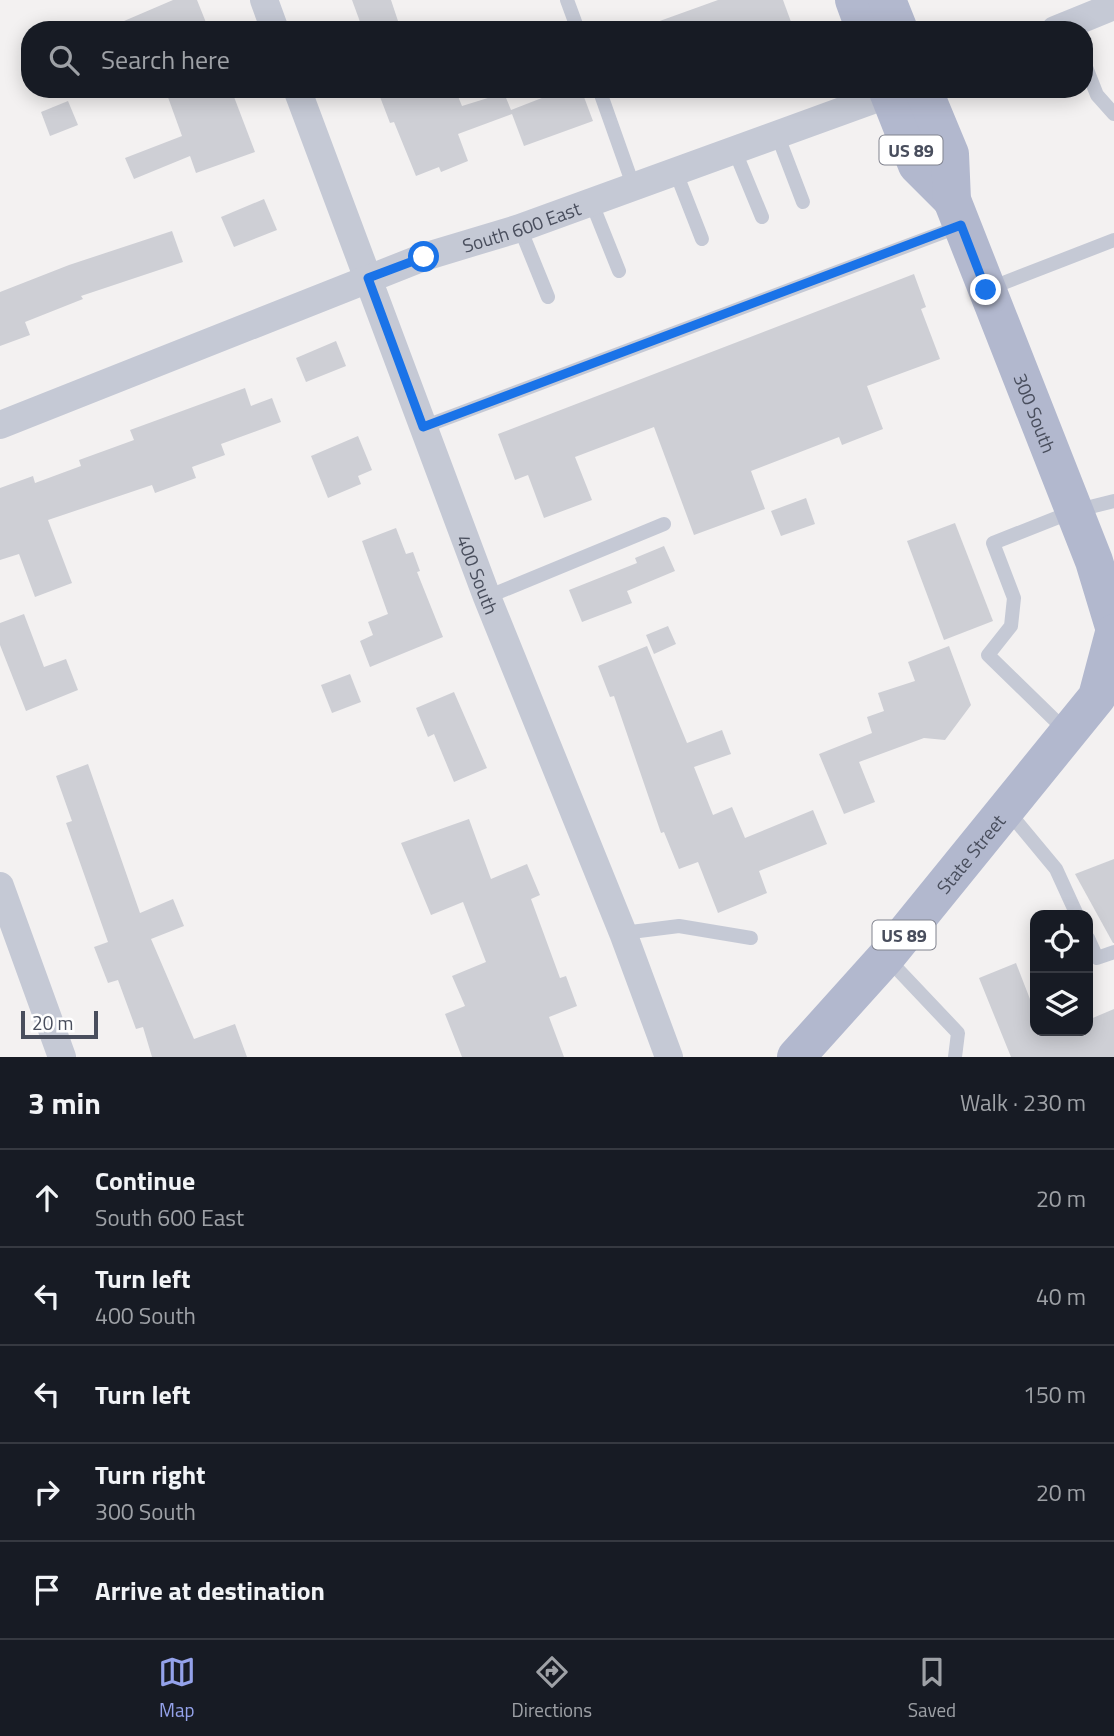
<!DOCTYPE html>
<html lang="en">
<head>
<meta charset="utf-8">
<style>
  body { margin:0; font-family:"Titillium Web",sans-serif; background:#242831; color:#f1f3f6 }
  .controls { position:absolute; right:21px; bottom:21px; display:grid; overflow:hidden; border-radius:14px; box-shadow:0 4px 18px #0003 }
  .controls button { width:63px; height:63px; display:grid; place-items:center; padding:0; border:0; border-bottom:2px solid #363941; background:#171b24; color:#f1f3f6; font:35px sans-serif }
  .scale { position:absolute; left:21px; bottom:18px; width:77px; box-sizing:border-box; padding-left:7px; border:4px solid #494e5d; border-top:0; font-size:19px; line-height:24px; white-space:nowrap; color:#494e5d; -webkit-text-stroke:5px #fff; paint-order:stroke }
  .stop { position:absolute; width:21px; height:21px; margin:-16px; border:5px solid #1a73e8; border-radius:50%; background:#fff }
  .stop.end { background:#1a73e8; border-color:#fff; box-shadow:0 2px 7px #0008 }
  .list { margin:0; padding:0; list-style:none }
  h2 { display:flex; justify-content:space-between; align-items:center; height:91px; margin:0; padding:0 28px; font-size:30px }
  h2 small { font-size:23px; font-weight:400; color:#9ea1a6 }
  .list li { display:grid; grid-template-columns:46px 1fr auto; gap:21px; align-items:center; box-sizing:border-box; height:98px; padding:0 28px; border-top:2px solid #363941 }
  .list b { display:block; font-size:26px; white-space:nowrap }
  .list p { margin:0; font-size:23px; white-space:nowrap; color:#9ea1a6 }
  .list em { font-size:23px; font-style:normal; color:#9ea1a6 }
  .icon { flex:none; width:38px; height:38px; fill:none; stroke:currentColor; stroke-width:2; stroke-linecap:round; stroke-linejoin:round }
  .map { position:relative; flex:none; width:1114px; height:1057px; overflow:hidden }
  .search { position:absolute; background:#171b24; box-shadow:0 4px 18px #0003; left:21px; right:21px; top:21px; height:77px; display:flex; align-items:center; gap:18px; box-sizing:border-box; padding:0 24px; border-radius:28px; color:#9ea1a6; font-size:26px }
  .sheet { height:581px; background:#171b24 }
  nav { display:flex; justify-content:space-around; align-items:center; box-sizing:border-box; height:98px; border-top:2px solid #363941; background:#171b24; font-size:19px; color:#9ea1a6 }
  nav a { display:grid; justify-items:center; gap:4px }
  nav .on { color:#94a2ea }
  .map>svg:first-child { display:block }
  .building { fill:#cecfd5 }
  .lines { fill:none; stroke-linecap:round; stroke-linejoin:round }
  .lane { stroke:#c5c9d5; stroke-width:14 }
  .street { stroke:#c5c9d5; stroke-width:28 }
  .primary { stroke:#b2b8ce; stroke-width:38 }
  .route { stroke:#1a73e8; stroke-width:9 }
  .labels { text-anchor:middle; dominant-baseline:central; stroke-width:6; stroke-linejoin:round; paint-order:stroke }
  .shield { fill:#fff; stroke:#80838e; stroke-width:2 }
  .shield-label { font-size:18px; font-weight:bold; fill:#494e5d }
  .street-label { font-size:19px; fill:#494e5d; stroke:#fff }
</style>
</head>
<body>
<div class="map">
<svg width="1114" height="1057" viewBox="0 0 1114 1057">
  <rect width="100%" height="100%" fill="#f3f1f1"/>
  <g class="building">
    <polygon points="173,0 197,0 209,30 103,30"/>
    <polygon points="352,0 391,0 401,30 363,30"/>
    <polygon points="718,0 783,0 794,30 643,30 643,27"/>
    <polygon points="165,89 231,89 255,152 196,173 190,156 134,179 125,158 182,136"/>
    <polygon points="377,89 455,89 462,106 504,93 511,110 565,89 581,89 593,121 524,146 512,114 458,134 468,161 441,172 439,167 416,176 394,122 390,123"/>
    <polygon points="68,101 78,125 50,136 41,112"/>
    <polygon points="264,199 277,230 234,247 221,217"/>
    <polygon points="172,231 183,262 81,296 83,299 25,322 30,335 0,346 0,292 69,265"/>
    <polygon points="914,274 926,307 921,309 940,359 867,386 883,429 842,445 839,437 751,471 765,509 694,535 654,427 575,457 592,500 544,518 528,475 515,480 498,434"/>
    <polygon points="336,341 346,366 306,382 296,358"/>
    <polygon points="245,388 251,406 272,398 281,422 221,444 225,455 192,467 196,478 155,493 152,485 48,520 72,583 35,597 19,554 0,560 0,488 33,476 35,483 81,466 79,460 134,440 130,430"/>
    <polygon points="358,436 372,470 358,476 361,484 328,498 311,456"/>
    <polygon points="806,498 815,524 781,536 771,511"/>
    <polygon points="955,523 993,621 944,640 907,541"/>
    <polygon points="396,528 406,554 413,552 420,571 417,572 443,637 370,667 360,641 373,635 368,622 388,614 362,541"/>
    <polygon points="664,546 675,571 627,591 632,603 582,622 569,590 637,563 635,558"/>
    <polygon points="24,614 44,667 66,659 78,690 26,711 0,645 0,623"/>
    <polygon points="668,626 676,644 654,654 646,635"/>
    <polygon points="647,646 687,743 722,730 731,754 694,767 713,815 732,807 745,838 813,810 827,844 759,871 767,893 718,913 698,862 679,869 664,832 661,833 614,696 610,697 598,666"/>
    <polygon points="949,646 971,705 945,740 924,738 859,762 875,802 844,814 819,754 872,733 867,717 884,711 878,693 915,681 908,662"/>
    <polygon points="350,674 361,702 332,713 321,685"/>
    <polygon points="454,692 487,768 454,782 434,734 428,737 416,708"/>
    <polygon points="88,764 140,913 173,899 184,926 151,939 194,1039 235,1024 247,1057 152,1057 143,1027 136,1029 118,980 108,983 94,947 108,942 66,823 72,821 56,776"/>
    <polygon points="469,819 491,879 527,864 540,895 531,899 560,978 566,976 577,1006 549,1017 564,1057 462,1057 445,1014 465,1006 452,976 486,962 463,902 431,915 401,843"/>
    <polygon points="1114,859 1114,943 1113,943 1075,874"/>
    <polygon points="1016,963 1035,1012 1035,1031 1088,1031 1088,1020 1114,1009 1114,1057 1011,1057 979,978"/>
  </g>
  <g class="lines">
    <g class="lane">
      <polyline points="567,0 578,30"/>
      <polyline points="1084,62 1097,95 1114,114"/>
      <polyline points="599,89 633,185"/>
      <polyline points="777,134 803,202"/>
      <polyline points="734,149 762,217"/>
      <polyline points="675,170 702,239"/>
      <polyline points="591,201 619,271"/>
      <polyline points="520,228 548,297"/>
      <polyline points="988,289 1114,240"/>
      <polyline points="423,427 960,226"/>
      <polyline points="487,597 664,524"/>
      <polyline points="1067,732 988,655 1011,626 1014,598 993,543 1074,511 1114,501"/>
      <polyline points="1007,810 1056,869 1077,915"/>
      <polyline points="623,933 679,926 751,938"/>
      <polyline points="1088,938 1097,958 1114,952"/>
      <polyline points="887,958 958,1033 955,1057"/>
    </g>
    <g class="street">
      <polyline points="264,0 275,30"/>
      <polyline points="1055,30 1114,6"/>
      <path id="s1" d="M 297,89 L 487,597 L 623,933 L 669,1057"/>
      <path id="s2" d="M 0,425 L 424,257 L 520,228 L 889,94"/>
      <polyline points="0,886 62,1057"/>
    </g>
    <g class="primary">
      <polyline points="854,0 865,30"/>
      <polyline points="887,0 899,30"/>
      <polyline points="887,89 917,165 952,200"/>
      <path id="s3" d="M 923,89 L 950,154 L 952,200 L 1094,561 L 1114,627"/>
      <path id="s4" d="M 796,1057 L 886,957 L 1097,697 L 1114,633"/>
    </g>
  </g>
  <g class="lines">
    <polyline class="route" points="424,257 368,278 423,427 961,225 986,290"/>
  </g>
  <g class="labels">
    <g class="shield">
      <rect x="879.5" y="135.5" width="63" height="29" rx="5"/>
      <rect x="872.5" y="920.5" width="63" height="29" rx="5"/>
    </g>
    <g class="shield-label">
      <text x="911" y="150">US 89</text>
      <text x="904" y="935">US 89</text>
    </g>
    <g class="street-label">
      <text stroke="none"><textPath href="#s2" startOffset="558">South 600 East</textPath></text>
      <text stroke="none"><textPath href="#s3" startOffset="345">300 South</textPath></text>
      <text stroke="none"><textPath href="#s1" startOffset="518">400 South</textPath></text>
      <text stroke="none"><textPath href="#s4" startOffset="268">State Street</textPath></text>
    </g>
  </g>
</svg>
<div class="controls">
<button><svg class="icon" aria-label="locate" viewBox="0 0 24 24"><circle cx="12" cy="12" r="6"/><path d="M12 2v4M12 18v4M2 12h4M18 12h4"/></svg></button>
<button><svg class="icon" aria-label="layers" viewBox="0 0 24 24"><path d="M12 4l9 5-9 5-9-5zM3 14l9 5 9-5"/></svg></button>
</div>
<div class="scale">20 m</div>
<div class="stop" style="left:424px;top:257px"></div>
<div class="stop end" style="left:986px;top:290px"></div>
<div class="search"><svg class="icon" aria-label="search" viewBox="0 0 24 24"><circle cx="10" cy="10" r="6"/><path d="M15 15l6 6"/></svg>Search here</div>
</div>
<section class="sheet">
<h2>3 min<small>Walk · 230 m</small></h2>
<ul class="list">
<li><svg class="icon" aria-label="ahead" viewBox="0 0 24 24"><path d="M12 20V5M6 11l6-6 6 6"/></svg><div><b>Continue</b><p>South 600 East</p></div><em>20 m</em></li>
<li><svg class="icon" aria-label="left" viewBox="0 0 24 24"><path d="M17 20v-9H6M10 6l-5 5 5 5"/></svg><div><b>Turn left</b><p>400 South</p></div><em>40 m</em></li>
<li><svg class="icon" aria-label="left" viewBox="0 0 24 24"><path d="M17 20v-9H6M10 6l-5 5 5 5"/></svg><div><b>Turn left</b></div><em>150 m</em></li>
<li><svg class="icon" aria-label="right" viewBox="0 0 24 24"><path d="M7 20v-9h11M14 6l5 5-5 5"/></svg><div><b>Turn right</b><p>300 South</p></div><em>20 m</em></li>
<li><svg class="icon" aria-label="arrive" viewBox="0 0 24 24"><path d="M6 21V4h12l-3 4 3 4H6"/></svg><div><b>Arrive at destination</b></div></li>
</ul>
</section>
<nav>
<a class="on"><svg class="icon" aria-label="map" viewBox="0 0 24 24"><path d="M3 6l6-2 6 2 6-2v14l-6 2-6-2-6 2zM9 4v14M15 6v14"/></svg>Map</a>
<a><svg class="icon" aria-label="directions" viewBox="0 0 24 24"><path d="M12 3l9 9-9 9-9-9zM9 14v-3h6M13 9l2 2-2 2"/></svg>Directions</a>
<a><svg class="icon" aria-label="saved" viewBox="0 0 24 24"><path d="M7 4h10v16l-5-4-5 4z"/></svg>Saved</a>
</nav>
</body>
</html>
